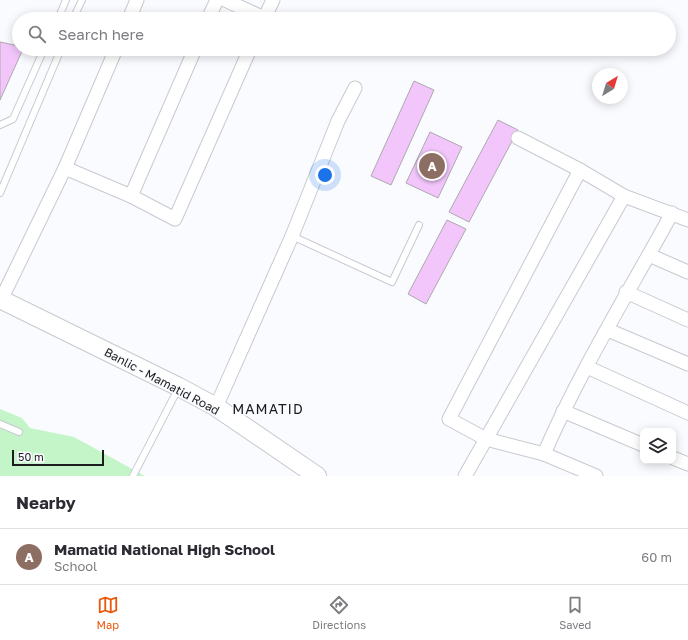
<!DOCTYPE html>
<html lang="en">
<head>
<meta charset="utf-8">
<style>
  body { margin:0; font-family:"Golos Text",sans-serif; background:#f2f2f3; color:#2b2b33 }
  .controls { position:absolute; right:12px; bottom:12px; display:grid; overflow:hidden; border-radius:8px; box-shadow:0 2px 10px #0003 }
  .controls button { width:36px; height:36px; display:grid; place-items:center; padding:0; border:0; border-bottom:1px solid #e1e1e2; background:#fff; color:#2b2b33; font:20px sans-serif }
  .compass { position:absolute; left:592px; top:68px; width:36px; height:36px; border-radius:50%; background:#fff; box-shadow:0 2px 10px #0003; rotate:38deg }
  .scale { position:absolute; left:12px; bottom:10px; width:92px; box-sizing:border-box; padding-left:4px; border:2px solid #1b1c1e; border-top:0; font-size:11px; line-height:14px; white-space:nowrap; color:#1b1c1e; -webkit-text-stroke:3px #fafbfe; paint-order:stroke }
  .you { position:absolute; left:325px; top:175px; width:14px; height:14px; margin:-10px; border:3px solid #fff; border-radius:50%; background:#1a73e8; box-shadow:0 0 0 6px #1a73e833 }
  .badge { display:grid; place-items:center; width:26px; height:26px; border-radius:50%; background:#ea580c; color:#fff; font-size:13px; font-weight:700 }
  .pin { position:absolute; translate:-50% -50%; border:2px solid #fff; box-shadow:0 1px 4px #0006 }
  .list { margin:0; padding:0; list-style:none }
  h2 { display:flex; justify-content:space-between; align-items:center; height:52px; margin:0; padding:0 16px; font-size:17px }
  h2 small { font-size:13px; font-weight:400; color:#7c7c81 }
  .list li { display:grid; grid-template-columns:26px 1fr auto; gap:12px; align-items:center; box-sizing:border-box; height:56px; padding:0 16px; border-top:1px solid #e1e1e2 }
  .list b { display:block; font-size:15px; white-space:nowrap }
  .list p { margin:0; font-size:13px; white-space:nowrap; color:#7c7c81 }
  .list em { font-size:13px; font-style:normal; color:#7c7c81 }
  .icon { flex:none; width:22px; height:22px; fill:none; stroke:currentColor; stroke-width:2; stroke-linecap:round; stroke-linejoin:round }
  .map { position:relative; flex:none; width:688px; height:476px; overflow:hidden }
  .search { position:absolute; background:#fff; box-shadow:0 2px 10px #0003; left:12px; right:12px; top:12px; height:44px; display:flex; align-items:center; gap:10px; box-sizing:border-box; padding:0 14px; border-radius:22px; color:#7c7c81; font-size:15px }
  .sheet { height:108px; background:#fff }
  nav { display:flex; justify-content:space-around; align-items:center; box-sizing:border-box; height:56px; border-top:1px solid #e1e1e2; background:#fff; font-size:11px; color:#7c7c81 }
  nav a { display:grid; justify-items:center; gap:2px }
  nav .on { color:#ea580c }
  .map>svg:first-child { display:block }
  .green { fill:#c4f5c8 }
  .building { fill:#f2c6fb; stroke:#ada8ae }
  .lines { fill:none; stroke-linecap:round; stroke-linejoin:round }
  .service-casing { stroke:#c7cad1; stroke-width:8 }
  .minor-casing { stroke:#c7cad1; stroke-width:15 }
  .secondary-casing { stroke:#c7cad1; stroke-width:20 }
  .service { stroke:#fff; stroke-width:6 }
  .minor { stroke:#fff; stroke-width:13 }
  .secondary { stroke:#fff; stroke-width:18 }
  .labels { text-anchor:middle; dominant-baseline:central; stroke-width:3; stroke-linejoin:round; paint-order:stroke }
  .street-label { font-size:12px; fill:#1b1c1e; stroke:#fafbfe }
  .quarter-label { font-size:14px; letter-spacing:1px; fill:#1b1c1e; stroke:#fafbfe }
</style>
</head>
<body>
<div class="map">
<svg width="688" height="476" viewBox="0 0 688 476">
  <rect width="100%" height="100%" fill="#fafbfe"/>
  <polygon class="green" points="0,409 22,418 30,428 74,437 145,476 0,476"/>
  <g class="building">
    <polygon points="0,42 19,46 19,49 23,49 0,100"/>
    <polygon points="414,81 434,90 391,185 371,176"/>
    <polygon points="498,120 518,130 469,222 449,212"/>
    <polygon points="430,132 462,147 438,198 406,183"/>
    <polygon points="447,220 466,229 426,304 408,294"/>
  </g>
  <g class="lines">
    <g class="service-casing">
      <g id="service">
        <polyline points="58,19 66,0"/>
        <polyline points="73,19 82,0"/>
        <polyline points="0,125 13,119 44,49"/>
        <polyline points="0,193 61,49"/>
        <polyline points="292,236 392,282 419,225"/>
        <polyline points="0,424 19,432"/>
        <polyline points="133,476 178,389"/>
      </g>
    </g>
    <g class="minor-casing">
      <g id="minor">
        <polyline points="225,0 264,18"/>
        <polyline points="129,19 137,0"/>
        <polyline points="208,19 217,0"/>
        <polyline points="264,19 273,0"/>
        <polyline points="518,138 580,170 624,196 688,220"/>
        <polyline points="65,168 131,196 175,219 250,49"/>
        <polyline points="580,170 449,419 486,439 544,454 596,476"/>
        <polyline points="131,196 195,49"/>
        <polyline points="649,255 688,272"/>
        <polyline points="626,292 688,320"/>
        <polyline points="1,300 65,168 116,49"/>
        <polyline points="608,330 688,364"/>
        <polyline points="587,367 688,413"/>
        <polyline points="216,407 292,236 338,121 355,88"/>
        <polyline points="563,411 643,445"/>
        <path d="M 544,454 C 580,370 629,292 672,213"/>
        <polyline points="673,458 688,464"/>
        <polyline points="465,476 624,196"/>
      </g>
    </g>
    <g class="secondary-casing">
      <polyline id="secondary" points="0,299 179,387 216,407 317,476"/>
    </g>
    <use href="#service" class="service"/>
    <use href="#minor" class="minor"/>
    <use href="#secondary" class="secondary"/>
  </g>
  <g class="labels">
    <g class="street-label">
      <text transform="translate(162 381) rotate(28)">Banlic - Mamatid Road</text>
    </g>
    <g class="quarter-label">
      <text x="268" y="408">MAMATID</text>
    </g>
  </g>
</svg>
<div class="controls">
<button><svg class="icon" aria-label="layers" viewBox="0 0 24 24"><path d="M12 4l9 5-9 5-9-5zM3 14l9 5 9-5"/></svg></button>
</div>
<svg class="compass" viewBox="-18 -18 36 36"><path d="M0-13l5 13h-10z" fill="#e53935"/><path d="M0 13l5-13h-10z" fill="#7c7c81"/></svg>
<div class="scale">50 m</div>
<div class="you"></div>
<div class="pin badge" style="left:432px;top:166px;background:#8d6e63">A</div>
<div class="search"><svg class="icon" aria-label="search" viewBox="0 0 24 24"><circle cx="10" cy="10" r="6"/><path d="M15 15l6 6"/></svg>Search here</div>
</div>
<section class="sheet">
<h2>Nearby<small></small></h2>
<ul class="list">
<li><span class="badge" style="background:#8d6e63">A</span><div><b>Mamatid National High School</b><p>School</p></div><em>60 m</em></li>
</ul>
</section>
<nav>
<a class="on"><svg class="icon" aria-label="map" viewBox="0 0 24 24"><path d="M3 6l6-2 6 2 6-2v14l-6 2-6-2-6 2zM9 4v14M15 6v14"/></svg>Map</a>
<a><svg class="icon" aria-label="directions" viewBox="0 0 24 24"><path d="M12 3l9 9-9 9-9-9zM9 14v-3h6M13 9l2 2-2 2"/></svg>Directions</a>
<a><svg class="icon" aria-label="saved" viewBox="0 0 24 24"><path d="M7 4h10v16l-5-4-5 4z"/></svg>Saved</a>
</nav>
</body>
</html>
